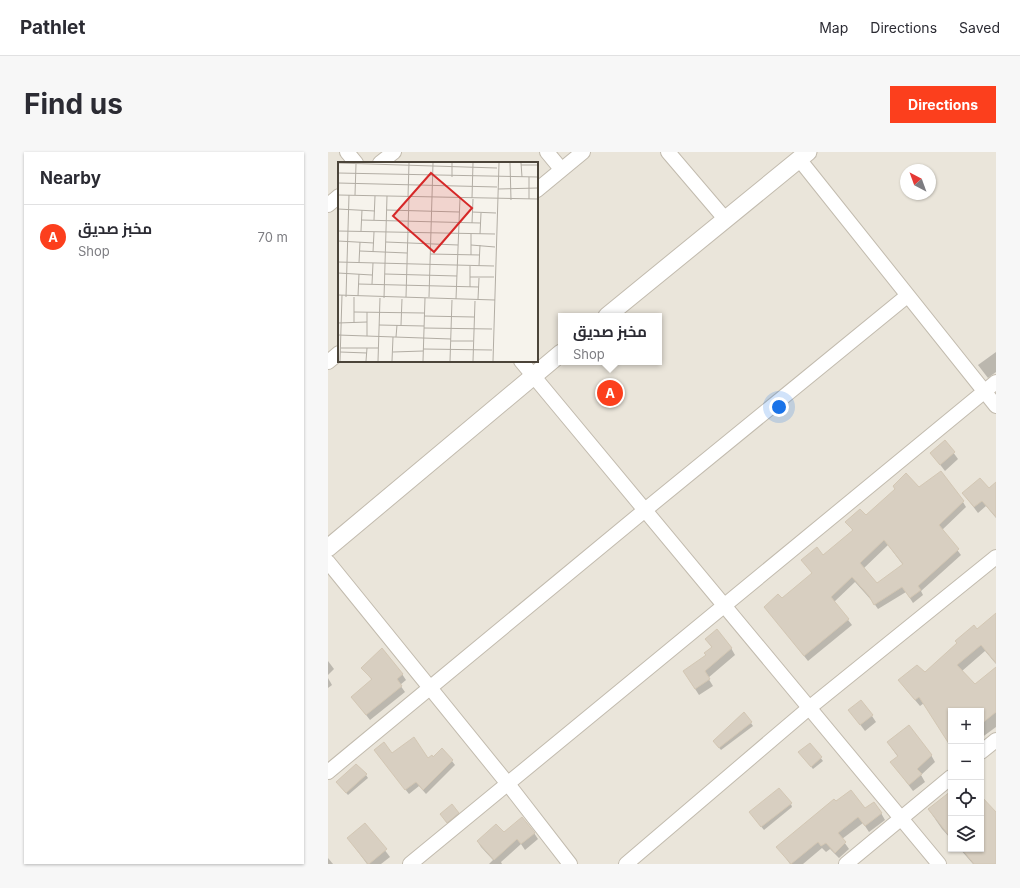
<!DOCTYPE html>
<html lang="en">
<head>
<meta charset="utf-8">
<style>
  body { margin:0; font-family:Inter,Cairo,sans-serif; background:#f7f7f7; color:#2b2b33 }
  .controls { position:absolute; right:12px; bottom:12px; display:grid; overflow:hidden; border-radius:0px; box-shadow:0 1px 3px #0004 }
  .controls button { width:36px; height:36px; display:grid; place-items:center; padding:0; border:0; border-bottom:1px solid #e1e1e2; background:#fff; color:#2b2b33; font:20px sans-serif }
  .compass { position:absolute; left:572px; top:12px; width:36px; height:36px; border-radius:50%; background:#fff; box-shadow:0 1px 3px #0004; rotate:319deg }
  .you { position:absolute; left:451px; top:255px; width:14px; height:14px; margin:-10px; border:3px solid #fff; border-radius:50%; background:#1a73e8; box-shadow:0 0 0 6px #1a73e833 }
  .badge { display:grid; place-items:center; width:26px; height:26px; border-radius:50%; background:#fc3f1d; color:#fff; font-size:13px; font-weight:700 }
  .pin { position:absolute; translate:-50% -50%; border:2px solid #fff; box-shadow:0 1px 4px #0006 }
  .popup { position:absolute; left:230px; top:161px; width:104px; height:52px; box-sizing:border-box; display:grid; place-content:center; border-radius:0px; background:#fff; filter:drop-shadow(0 1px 3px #0005); font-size:13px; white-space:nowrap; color:#7c7c81 }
  .popup b { font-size:15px; color:#2b2b33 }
  .popup::after { content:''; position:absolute; left:50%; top:100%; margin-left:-8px; border:8px solid transparent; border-top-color:#fff }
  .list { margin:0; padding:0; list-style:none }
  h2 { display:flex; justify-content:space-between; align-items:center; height:52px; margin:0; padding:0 16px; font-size:17px }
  h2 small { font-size:13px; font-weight:400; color:#7c7c81 }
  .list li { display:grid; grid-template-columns:26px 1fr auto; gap:12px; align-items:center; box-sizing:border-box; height:64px; padding:0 16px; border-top:1px solid #e1e1e2 }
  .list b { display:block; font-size:15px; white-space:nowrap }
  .list p { margin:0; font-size:13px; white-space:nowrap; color:#7c7c81 }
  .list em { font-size:13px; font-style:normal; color:#7c7c81 }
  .icon { flex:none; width:22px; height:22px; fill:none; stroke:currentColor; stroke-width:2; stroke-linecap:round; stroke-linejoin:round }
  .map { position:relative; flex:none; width:668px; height:712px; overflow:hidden; border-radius:0px }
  header { display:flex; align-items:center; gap:24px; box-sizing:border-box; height:56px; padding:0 20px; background:#fff; border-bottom:1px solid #e1e1e2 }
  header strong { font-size:19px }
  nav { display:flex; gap:22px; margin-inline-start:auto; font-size:14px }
  .intro { display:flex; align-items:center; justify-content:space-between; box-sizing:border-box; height:96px; padding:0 24px }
  h1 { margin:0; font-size:28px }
  .button { padding:10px 18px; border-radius:0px; background:#fc3f1d; color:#fff; font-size:14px; font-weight:700 }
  main { display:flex; gap:24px; padding:0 24px }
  aside { flex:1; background:#fff; border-radius:0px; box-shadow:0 1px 3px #0004 }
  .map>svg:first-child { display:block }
  .residential { fill:#eae5da; fill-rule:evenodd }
  .shadow { fill:#0003; fill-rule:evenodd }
  .building { fill:#d8cfc1; stroke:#d3c7b4; fill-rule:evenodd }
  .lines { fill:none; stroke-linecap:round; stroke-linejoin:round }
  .minor-casing { stroke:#c2bbae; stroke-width:16 }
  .tertiary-casing { stroke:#c2bbae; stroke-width:19 }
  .minor { stroke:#fff; stroke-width:14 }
  .tertiary { stroke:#fff; stroke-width:17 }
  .inset-road { fill:none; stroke:#b2ada4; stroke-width:1 }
  .view { fill:#d62828; fill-opacity:0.15; stroke:#d62828; stroke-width:2 }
  .inset-edge { fill:none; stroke:#4b4439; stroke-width:2 }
</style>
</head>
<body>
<header>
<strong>Pathlet</strong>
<nav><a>Map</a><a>Directions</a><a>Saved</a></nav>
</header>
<div class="intro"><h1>Find us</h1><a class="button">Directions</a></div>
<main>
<aside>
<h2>Nearby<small></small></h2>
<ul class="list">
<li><span class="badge">A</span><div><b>مخبز صديق</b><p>Shop</p></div><em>70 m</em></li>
</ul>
</aside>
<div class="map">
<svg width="668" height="712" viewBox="0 0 668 712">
  <rect width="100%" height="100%" fill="#f6f3ec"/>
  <path class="residential" d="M 0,0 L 668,0 L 668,712 L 0,712 ZM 11,11 L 209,11 L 209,209 L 11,209 ZM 578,18 L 602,18 L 602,42 L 578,42 ZM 233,164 L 331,164 L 331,210 L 233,210 ZM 623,559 L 653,559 L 653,697 L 623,697 Z"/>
  <g class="shadow">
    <polygon points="668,200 668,220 660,226 650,213"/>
    <polygon points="617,289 630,307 617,319 603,301"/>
    <polygon points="668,331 668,366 658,354 650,361 635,341 661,338"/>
    <path d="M 591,337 L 635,350 L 638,355 L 614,378 L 633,403 L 593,439 L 595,443 L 585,451 L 578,440 L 550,457 L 545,450 L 527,430 L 506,450 L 524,473 L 480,509 L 437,455 L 454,448 L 485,422 L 495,404 L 525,379 L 519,371 L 538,365 ZM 560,393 L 575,413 L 549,433 L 535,417 Z"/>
    <polygon points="668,463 668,512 657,499 634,519 647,534 668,516 668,575 653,586 653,559 623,559 623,594 596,551 592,554 576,535 597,521"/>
    <polygon points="378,487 403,496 407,503 380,526 385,534 371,543 360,526 379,504 384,496"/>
    <polygon points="0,509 6,517 0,523"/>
    <polygon points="34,516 74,522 78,528 72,533 77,540 42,568 24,545 44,528"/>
    <polygon points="0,526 4,533 0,536"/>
    <polygon points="522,559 544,564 548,570 537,579"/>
    <polygon points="423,571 425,574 393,598 388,592"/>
    <polygon points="560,591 603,603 607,610 593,623 597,630 585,639 564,611 570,605"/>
    <polygon points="482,592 495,609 485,617 473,603"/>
    <polygon points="64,602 100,607 105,606 124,609 127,613 98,642 91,634 81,642 50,603"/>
    <polygon points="38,623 40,626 20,643 11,633"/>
    <polygon points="653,645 668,661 668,712 645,712 632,697 653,697"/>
    <polygon points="623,648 623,687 614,677 601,658"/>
    <polygon points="463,652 464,655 436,678 424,663"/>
    <polygon points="537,658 553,661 557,668 541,680 535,671 514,687 521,697 511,706 502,697 498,700 494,696 475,712 462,712 450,695"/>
    <polygon points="130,661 132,664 121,673 115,665"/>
    <polygon points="37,672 62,705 53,712 39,712 20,686"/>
    <polygon points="206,681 210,687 197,698 193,692 173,710 174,712 161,712 165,708 153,695 150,690 176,682"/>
    <polygon points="0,706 5,712 0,712"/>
  </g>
  <g class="building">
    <polygon points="617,288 627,300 612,313 602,301"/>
    <path d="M 613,319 L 636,349 L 611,373 L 631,397 L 590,434 L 593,438 L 582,446 L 574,435 L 546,453 L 541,444 L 524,425 L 503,445 L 521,467 L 476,504 L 436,455 L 450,442 L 454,446 L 484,421 L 473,408 L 489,395 L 495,403 L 525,378 L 517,370 L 532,357 L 538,363 L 567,337 L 565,334 L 578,321 L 591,335 ZM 556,388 L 575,412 L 549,431 L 532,411 Z"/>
    <polygon points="652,326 661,336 668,330 668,365 654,349 646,355 634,341"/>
    <polygon points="668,461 668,511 653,493 629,513 647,532 668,515 668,560 653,572 653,559 623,559 623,595 591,545 587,548 570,528 589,513 597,520 629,491 627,489 646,473 649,477"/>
    <polygon points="389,477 404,496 377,519 382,527 367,537 355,519 378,503 376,501 384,495 377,487"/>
    <polygon points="54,496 75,522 69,527 74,534 38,563 23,545 44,527 33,516"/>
    <polygon points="533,548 545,563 532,573 520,558"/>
    <polygon points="416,560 424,570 391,596 385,589"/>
    <polygon points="581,573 604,603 589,617 594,622 581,633 562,610 570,604 559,590"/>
    <polygon points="86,585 100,606 104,603 105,605 114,596 125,608 95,638 88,630 77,638 46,598 56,590 64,601"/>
    <polygon points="482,591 494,605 483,615 470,600"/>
    <polygon points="28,612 39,622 18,641 8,630"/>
    <polygon points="451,636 464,651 433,675 421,660"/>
    <polygon points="523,638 537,656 546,650 554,661 537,674 530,665 510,681 518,690 507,701 498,691 493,694 490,690 463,712 448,695 506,647 508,649"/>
    <polygon points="623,639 623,686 600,657"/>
    <polygon points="653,644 668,660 668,712 646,712 634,697 653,697"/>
    <polygon points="124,652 131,661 119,671 112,662"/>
    <polygon points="194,665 207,681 193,692 189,687 166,708 149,689 168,672 176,680"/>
    <polygon points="37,671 59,697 41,712 40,712 19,686"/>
  </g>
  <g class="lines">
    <g class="minor-casing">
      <g id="minor">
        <polyline points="19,0 28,11"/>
        <polyline points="219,0 233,17"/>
        <polyline points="340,0 398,68"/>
        <polyline points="471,7 668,254"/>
        <polyline points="52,11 66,0"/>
        <polyline points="209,38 255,0"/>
        <polyline points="0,53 11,44"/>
        <polyline points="193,209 611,712"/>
        <polyline points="0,210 11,201"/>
        <polyline points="0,410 180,632 242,712"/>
        <polyline points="653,600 668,588"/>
        <polyline points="0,620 317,358 579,144"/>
        <polyline points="82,712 668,230"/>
        <polyline points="298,712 481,556 668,405"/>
        <polyline points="518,712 623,625"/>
      </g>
    </g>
    <g class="tertiary-casing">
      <g id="tertiary">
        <polyline points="279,164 480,0"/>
        <polyline points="0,396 233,201"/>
      </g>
    </g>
    <use href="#minor" class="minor"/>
    <use href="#tertiary" class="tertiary"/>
  </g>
  <g transform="translate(10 10)">
    <rect width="200" height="200" fill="#f6f3ec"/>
    <path class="inset-road" d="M 0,1 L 159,6M 172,1 L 173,38M 183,1 L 184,15M 183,3 L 200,3M 0,11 L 200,15M 114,15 L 114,1M 191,15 L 191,37M 0,21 L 159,25M 160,27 L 200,26M 0,33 L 200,37M 17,33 L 18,2M 70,35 L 71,1M 134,36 L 135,1M 0,47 L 37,49M 49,48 L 121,50M 134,50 L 158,51M 23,58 L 142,61M 36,58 L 37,34M 134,61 L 135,37M 0,69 L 157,72M 23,69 L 24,48M 142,72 L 143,51M 0,79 L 36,81M 48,80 L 120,83M 133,83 L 157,85M 22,89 L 69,91M 35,90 L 36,70M 92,92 L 142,93M 133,93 L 133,72M 0,100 L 156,104M 21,101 L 22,80M 141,104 L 142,83M 0,111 L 34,113M 47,112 L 119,114M 132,115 L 156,115M 20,122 L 141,125M 34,122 L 35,101M 132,125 L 132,104M 0,133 L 157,138M 20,134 L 21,112M 8,135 L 11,33M 68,135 L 71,35M 91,135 L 95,1M 46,136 L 49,34M 118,137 L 122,36M 140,137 L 141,116M 16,150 L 86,151M 86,154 L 136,155M 0,161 L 29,160M 16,161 L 16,135M 41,163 L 86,164M 63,163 L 64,137M 86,166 L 154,167M 0,173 L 113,177M 29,174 L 29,150M 58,175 L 59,163M 113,179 L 135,179M 3,186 L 40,186M 85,187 L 154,188M 2,190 L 29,191M 55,190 L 85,189M 2,199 L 4,133M 28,199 L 29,186M 40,199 L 42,136M 54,199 L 55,175M 85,199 L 87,136M 112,199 L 114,138M 135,199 L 137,139M 155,199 L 161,1"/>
    <path class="view" d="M 93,11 L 134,46 L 96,90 L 55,54 Z"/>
    <rect width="200" height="200" class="inset-edge"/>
  </g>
</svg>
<div class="controls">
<button>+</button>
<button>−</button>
<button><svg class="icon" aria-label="locate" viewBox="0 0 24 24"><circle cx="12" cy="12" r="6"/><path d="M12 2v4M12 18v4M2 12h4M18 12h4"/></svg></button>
<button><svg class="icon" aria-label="layers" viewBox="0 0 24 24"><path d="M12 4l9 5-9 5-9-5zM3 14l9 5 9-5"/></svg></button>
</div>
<svg class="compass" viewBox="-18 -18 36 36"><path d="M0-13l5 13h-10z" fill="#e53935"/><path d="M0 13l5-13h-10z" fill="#7c7c81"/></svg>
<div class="you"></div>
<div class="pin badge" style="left:282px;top:241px">A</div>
<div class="popup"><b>مخبز صديق</b>Shop</div>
</div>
</main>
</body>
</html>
